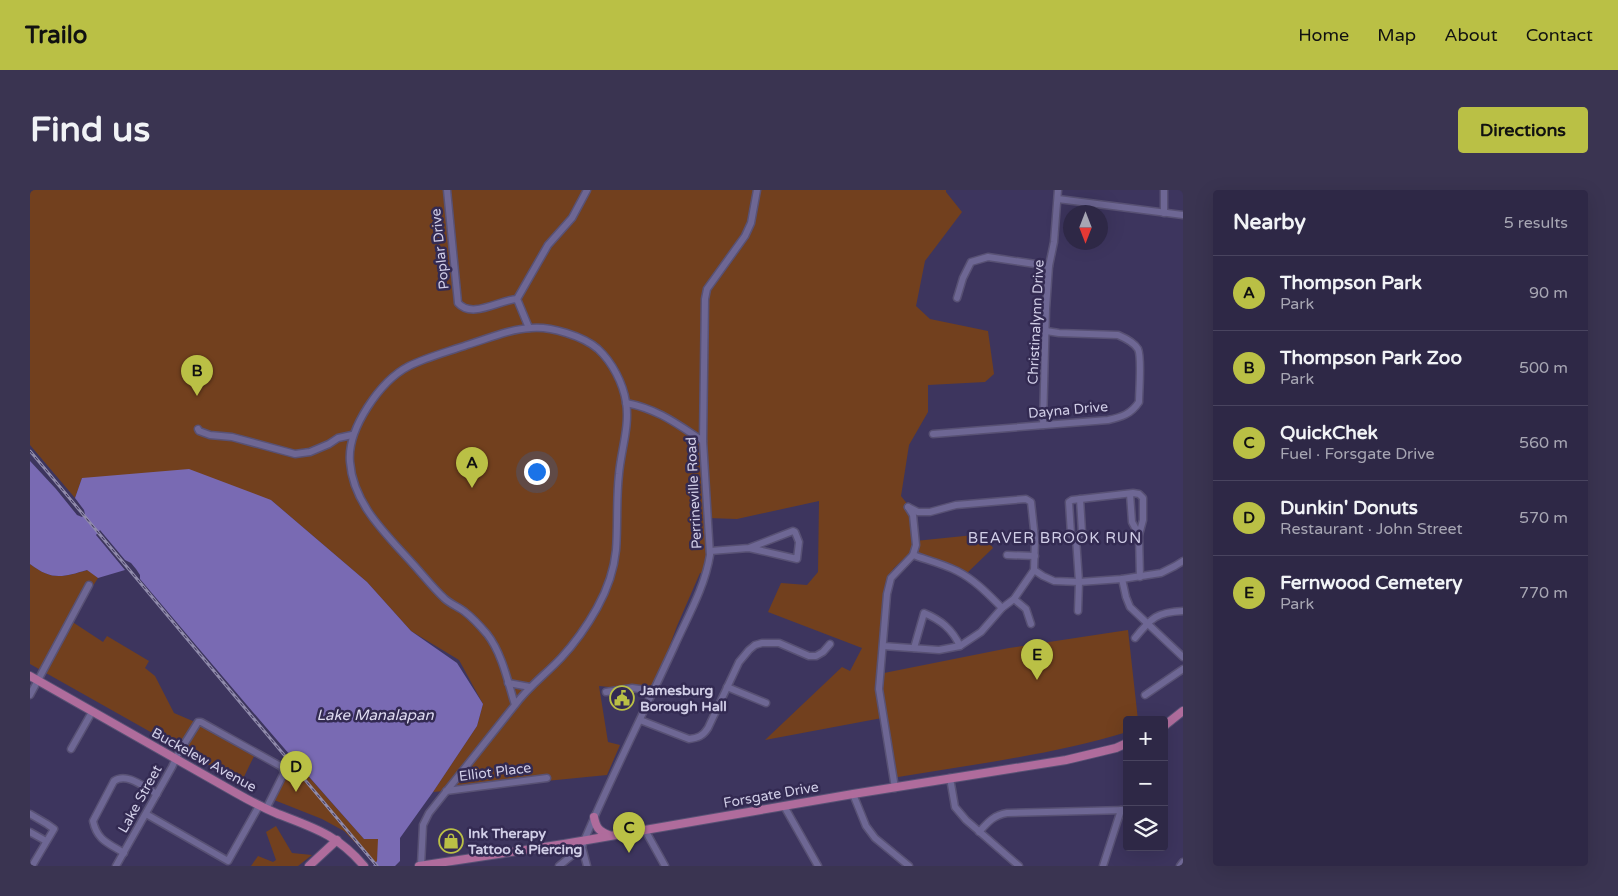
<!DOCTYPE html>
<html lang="en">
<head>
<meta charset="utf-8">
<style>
  body { margin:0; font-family:"Varela Round",sans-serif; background:#3a3451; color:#f1f3f6 }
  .controls { position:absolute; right:15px; bottom:15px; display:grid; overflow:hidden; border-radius:5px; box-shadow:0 5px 20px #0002 }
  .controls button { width:45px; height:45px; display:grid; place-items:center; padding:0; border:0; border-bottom:1px solid #49445f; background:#2e2846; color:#f1f3f6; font:25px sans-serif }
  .compass { position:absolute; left:1033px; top:15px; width:45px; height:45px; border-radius:50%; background:#2e2846; box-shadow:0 5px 20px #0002; rotate:180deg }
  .you { position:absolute; left:506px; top:281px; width:18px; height:18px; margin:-12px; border:4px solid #fff; border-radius:50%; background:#1a73e8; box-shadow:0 0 0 8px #1a73e833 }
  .badge { display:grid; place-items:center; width:32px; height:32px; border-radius:50%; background:#bac045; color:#111; font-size:16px; font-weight:700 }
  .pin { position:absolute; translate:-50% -41px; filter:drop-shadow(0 1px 2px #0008) }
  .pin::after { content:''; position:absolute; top:26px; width:18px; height:15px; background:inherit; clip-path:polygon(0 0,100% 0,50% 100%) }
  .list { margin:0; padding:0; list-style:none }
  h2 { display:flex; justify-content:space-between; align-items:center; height:65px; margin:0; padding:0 20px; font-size:21px }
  h2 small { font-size:16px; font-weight:400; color:#a7a6b3 }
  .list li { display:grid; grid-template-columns:32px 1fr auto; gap:15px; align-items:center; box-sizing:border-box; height:75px; padding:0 20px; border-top:1px solid #49445f }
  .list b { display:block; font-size:19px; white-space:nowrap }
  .list p { margin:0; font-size:16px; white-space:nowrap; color:#a7a6b3 }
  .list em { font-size:16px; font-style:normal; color:#a7a6b3 }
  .icon { flex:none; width:28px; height:28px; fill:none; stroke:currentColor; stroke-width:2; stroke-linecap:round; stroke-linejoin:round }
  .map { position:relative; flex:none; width:1153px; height:676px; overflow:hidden; border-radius:5px }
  header { display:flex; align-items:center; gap:30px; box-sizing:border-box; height:70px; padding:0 25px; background:#bac045; color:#111 }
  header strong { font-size:24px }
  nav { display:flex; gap:28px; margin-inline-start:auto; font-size:18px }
  .intro { display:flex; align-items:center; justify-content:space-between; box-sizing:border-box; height:120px; padding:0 30px }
  h1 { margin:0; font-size:35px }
  .button { padding:12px 22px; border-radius:5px; background:#bac045; color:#111; font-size:18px; font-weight:700 }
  main { display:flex; gap:30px; padding:0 30px }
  aside { flex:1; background:#2e2846; border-radius:5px; box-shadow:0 5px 20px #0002 }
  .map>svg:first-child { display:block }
  .green { fill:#72401e }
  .water { fill:#796ab3 }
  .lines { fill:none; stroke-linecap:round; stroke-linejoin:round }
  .minor-casing { stroke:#585174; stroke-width:9 }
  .major-casing { stroke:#585174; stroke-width:10 }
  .minor { stroke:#6e6794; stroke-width:6 }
  .major { stroke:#af6c9c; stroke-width:8 }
  .rail-casing { stroke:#908bab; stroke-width:3 }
  .rail { stroke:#332a52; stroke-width:1; stroke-dasharray:4; stroke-linecap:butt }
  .labels { text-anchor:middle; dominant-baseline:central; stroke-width:5; stroke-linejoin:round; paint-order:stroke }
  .street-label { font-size:14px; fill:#d1cee7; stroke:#332a52 }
  .poi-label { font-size:14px; font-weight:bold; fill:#d1cee7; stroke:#332a52; text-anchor:start }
  .neighbourhood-label { font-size:15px; letter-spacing:1px; fill:#d1cee7; stroke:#332a52 }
  .water-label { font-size:15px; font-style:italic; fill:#dfdcf1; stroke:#332a52 }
</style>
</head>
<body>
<header>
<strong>Trailo</strong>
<nav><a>Home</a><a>Map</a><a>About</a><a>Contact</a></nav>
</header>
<div class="intro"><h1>Find us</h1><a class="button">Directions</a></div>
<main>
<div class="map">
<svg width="1153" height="676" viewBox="0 0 1153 676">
  <rect width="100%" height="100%" fill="#3d355e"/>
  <g class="green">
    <path d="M 0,0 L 916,0 L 916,2 L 932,22 L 895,71 L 886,116 L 900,129 L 958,141 L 964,184 L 955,192 L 898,195 L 898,222 L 879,255 L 871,306 L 882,320 L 885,351 L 954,344 L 963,358 L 936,384 L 881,362 L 863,379 L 849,484 L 979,458 L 1098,440 L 1108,530 L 1097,530 L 1097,542 C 1021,565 940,575 862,588 L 852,528 L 735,550 L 812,477 L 820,481 L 832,458 L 738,422 L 751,393 L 777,395 L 788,382 L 789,311 L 707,329 L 678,328 L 680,361 L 672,384 L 670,383 L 647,436 L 623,501 L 569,496 L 578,552 L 590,555 L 577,585 L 403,602 L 447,536 L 453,514 L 429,470 L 381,441 L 337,392 L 241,310 L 52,288 L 45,308 L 0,255 Z"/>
    <path d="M 0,374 C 22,391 33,387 58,380 L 68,388 L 41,431 L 73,452 L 77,446 L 119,471 L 115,478 L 125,486 L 144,523 L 193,544 L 226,562 L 211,593 L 0,474 Z"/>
    <polygon points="262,568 334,649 349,649 347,671 345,673 314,641 292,629 239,608"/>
    <polygon points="246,636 262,663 282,665 268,676 221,676 228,666 243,672 246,670 236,642"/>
  </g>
  <path class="water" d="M 0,271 L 26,299 L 47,325 L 52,327 L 55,324 L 54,320 L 45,308 L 52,288 L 159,279 L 241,310 L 337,392 L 381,441 L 427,473 L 453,514 L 447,536 L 403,602 L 370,648 L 370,671 L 365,676 L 343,676 L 347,671 L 348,649 L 334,649 C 258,564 184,477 110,389 L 110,385 L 106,379 L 101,373 L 95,370 L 70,340 L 66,345 L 95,380 L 68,388 L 57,380 C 33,387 22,391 0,374 Z"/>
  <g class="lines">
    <g class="minor-casing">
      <g id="minor">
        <path d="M 417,0 L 428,113 C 442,129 469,110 487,109"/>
        <polyline points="1028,9 1153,25"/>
        <polyline points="1134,23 1134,0"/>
        <polyline points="927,108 933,88 941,72 958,67 1019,76"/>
        <polyline points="499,138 487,109 518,55 542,28 557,0"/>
        <path d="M 596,213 C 628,219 647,234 673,251"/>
        <polyline points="1013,235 1016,119 1019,76 1024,52 1028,0"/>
        <polyline points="168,239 169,241 180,245 202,247 265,264 280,262 299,254 308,248 322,245"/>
        <path d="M 903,244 L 1078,230 C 1092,227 1101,224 1109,212 C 1109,201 1112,167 1108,159 C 1104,152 1095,148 1088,145 L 1029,143 L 1016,141"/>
        <polyline points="1100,304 1102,332 1109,345"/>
        <polyline points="1046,348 1052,342 1050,309"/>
        <polyline points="680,361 719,358 767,369 769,352 765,342 763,341 719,358"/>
        <path d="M 883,365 C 897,370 913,374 927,381 C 945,390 958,404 972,418"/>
        <polyline points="977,365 1005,366"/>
        <polyline points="1004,380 1013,386 1024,391 1049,392 1092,389 1131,383 1145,376 1153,371"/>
        <polyline points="1092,389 1096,407 1100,417 1153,467"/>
        <polyline points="984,409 996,419 1001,434"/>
        <polyline points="1048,421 1049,392 1046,348 1041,344 1039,312 1042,310 1103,303 1109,304 1113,308 1113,330 1109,345 1110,387"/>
        <path d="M 1105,448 C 1121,428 1127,422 1153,421"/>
        <polyline points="853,456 909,460 930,456 951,442 972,418 984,409 1004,380 1005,349 1001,312 996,309 926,315 900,322 888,322 878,317"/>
        <path d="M 884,458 L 894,423 C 911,430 922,439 930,456"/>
        <polyline points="478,493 500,497"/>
        <polyline points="697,497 736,513"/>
        <polyline points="576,502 602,498 623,501"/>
        <polyline points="0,505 59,395"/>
        <polyline points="1115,505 1153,479"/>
        <path d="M 610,530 L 659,549 C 668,548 673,546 678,538 L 709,472 L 719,460 L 725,455 L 732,453 L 749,453 L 779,466 L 786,466 L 793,462 L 800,454"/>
        <polyline points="41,559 62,522"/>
        <polyline points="920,588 925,617 936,630 989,676"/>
        <polyline points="865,598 849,499 857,404 861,388 883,365 886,355 883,325 878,317"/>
        <polyline points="416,601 517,588"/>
        <polyline points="823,604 836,636 845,648 879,676"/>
        <polyline points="754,616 788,676"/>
        <polyline points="0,624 17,634 24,639 2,676"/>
        <polyline points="116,624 198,671 229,616"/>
        <polyline points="615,640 635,676"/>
        <polyline points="0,642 16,651"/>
        <path d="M 949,642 C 958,632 964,625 977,623 L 1097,620"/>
        <path d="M 94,663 C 78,653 67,650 63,631 L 84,591 C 97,582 114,597 127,604"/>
        <path d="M 391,675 L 393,635 L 399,623 L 485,515 C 498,497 516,484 531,468 C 545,453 557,436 567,418 C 577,400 584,381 586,360 C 588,335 586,309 589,284 C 591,260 600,236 596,212 C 593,193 582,172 568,159 C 553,146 520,136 501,138 C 479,139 457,149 437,155 C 417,162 397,167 379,176 C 350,191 317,239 320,272 C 323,314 356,344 383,374 C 393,385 403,398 414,408 C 420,414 429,417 435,422 C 443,428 451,437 457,444 C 472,463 478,492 485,515"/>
        <polyline points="86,676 142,577 148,564 168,532 171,532 252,577 254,583 236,619"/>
        <polyline points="529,676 552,657"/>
        <path d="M 557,676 L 552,657 L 554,651 C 582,585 614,522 644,457 C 657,428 675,397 680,365 L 673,251 L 675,109 L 677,99 L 715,46 L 721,33 L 727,0"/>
        <polyline points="1073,676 1091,620"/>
        <polyline points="1150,676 1153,672"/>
      </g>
    </g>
    <g class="major-casing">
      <g id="major">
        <path d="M 0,486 L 206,603 C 220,611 234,618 248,624 C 284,638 308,645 334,676"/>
        <polyline points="1134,536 1153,521"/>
        <path d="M 564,627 C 566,637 568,641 579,645"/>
        <polyline points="279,676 307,650"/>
        <polyline points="389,676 534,654 823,604 1036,570 1086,558 1097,553"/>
      </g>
    </g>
    <use href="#minor" class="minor"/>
    <use href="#major" class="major"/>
    <g class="rail-casing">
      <polyline id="rail" points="0,261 347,676"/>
    </g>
    <use href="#rail" class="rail"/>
  </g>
  <defs>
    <g id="civic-ring" transform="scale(1.25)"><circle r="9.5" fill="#332a52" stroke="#bac045" stroke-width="1.5"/><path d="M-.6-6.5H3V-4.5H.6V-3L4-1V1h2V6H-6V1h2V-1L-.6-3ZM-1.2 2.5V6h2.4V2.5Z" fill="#bac045"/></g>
    <g id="shop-ring" transform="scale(1.25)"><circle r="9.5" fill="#332a52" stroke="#bac045" stroke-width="1.5"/><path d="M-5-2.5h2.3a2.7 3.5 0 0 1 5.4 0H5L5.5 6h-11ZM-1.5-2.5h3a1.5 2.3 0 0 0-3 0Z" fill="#bac045"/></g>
  </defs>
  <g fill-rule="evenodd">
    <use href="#civic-ring" x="592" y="508"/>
    <use href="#shop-ring" x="421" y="651"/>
  </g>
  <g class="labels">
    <g class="street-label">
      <text transform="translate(410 59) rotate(-96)">Poplar Drive</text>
      <text transform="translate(1006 132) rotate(-87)">Christinalynn Drive</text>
      <text transform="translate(1038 220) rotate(-5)">Dayna Drive</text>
      <text transform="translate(664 303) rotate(-93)">Perrineville Road</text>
      <text transform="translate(174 570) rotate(29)">Buckelew Avenue</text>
      <text transform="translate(465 582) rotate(-7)">Elliot Place</text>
      <text transform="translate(741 605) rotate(-10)">Forsgate Drive</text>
      <text transform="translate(110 609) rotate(-61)">Lake Street</text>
    </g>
    <g class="poi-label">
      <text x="610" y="500">Jamesburg<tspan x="610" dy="16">Borough Hall</tspan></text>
      <text x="438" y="643">Ink Therapy<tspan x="438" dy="16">Tattoo &amp; Piercing</tspan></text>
    </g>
    <g class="neighbourhood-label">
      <text x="1025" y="348">BEAVER BROOK RUN</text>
    </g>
    <g class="water-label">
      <text x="345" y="525">Lake Manalapan</text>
    </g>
  </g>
</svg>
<div class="controls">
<button>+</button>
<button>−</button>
<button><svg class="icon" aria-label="layers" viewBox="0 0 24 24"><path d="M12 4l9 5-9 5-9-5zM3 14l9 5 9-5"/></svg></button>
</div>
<svg class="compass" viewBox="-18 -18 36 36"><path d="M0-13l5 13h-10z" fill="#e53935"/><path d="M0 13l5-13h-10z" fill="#a7a6b3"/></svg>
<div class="you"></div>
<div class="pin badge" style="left:442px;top:298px">A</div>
<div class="pin badge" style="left:167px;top:206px">B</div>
<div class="pin badge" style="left:599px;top:663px">C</div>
<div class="pin badge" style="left:266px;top:602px">D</div>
<div class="pin badge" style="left:1007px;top:490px">E</div>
</div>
<aside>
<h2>Nearby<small>5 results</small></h2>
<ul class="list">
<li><span class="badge">A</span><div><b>Thompson Park</b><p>Park</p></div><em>90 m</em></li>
<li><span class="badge">B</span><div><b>Thompson Park Zoo</b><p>Park</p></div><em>500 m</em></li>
<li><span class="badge">C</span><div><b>QuickChek</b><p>Fuel · Forsgate Drive</p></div><em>560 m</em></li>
<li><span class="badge">D</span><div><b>Dunkin' Donuts</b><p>Restaurant · John Street</p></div><em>570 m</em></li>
<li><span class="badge">E</span><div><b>Fernwood Cemetery</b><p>Park</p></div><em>770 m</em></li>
</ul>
</aside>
</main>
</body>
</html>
